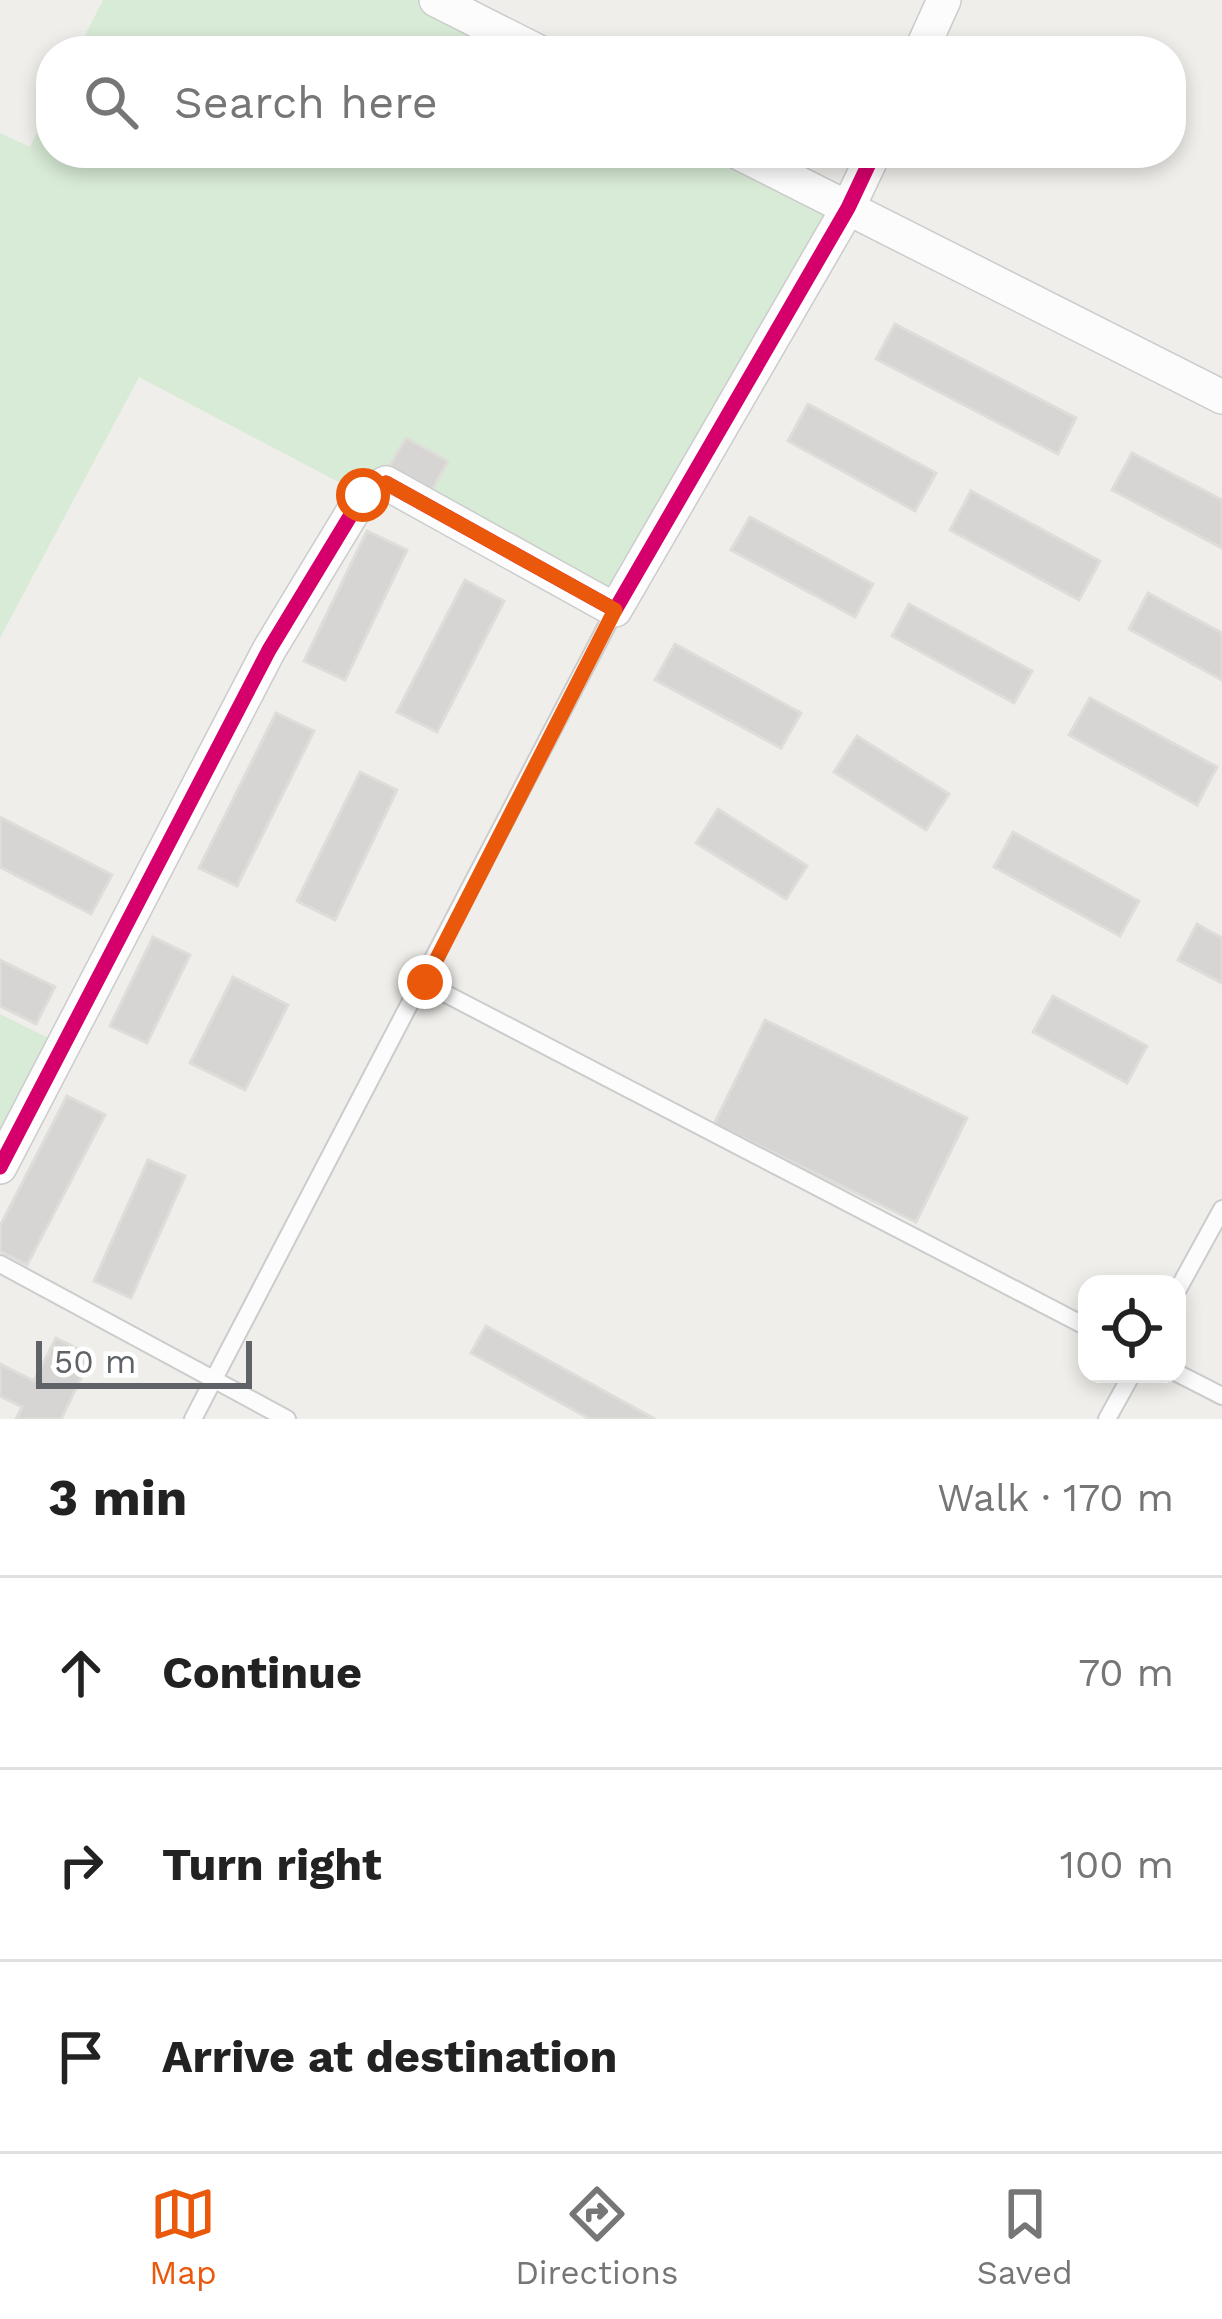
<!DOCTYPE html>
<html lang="en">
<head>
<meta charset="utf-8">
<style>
  body { margin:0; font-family:"Work Sans",sans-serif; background:#f2f2f2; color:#222 }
  .controls { position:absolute; right:36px; bottom:36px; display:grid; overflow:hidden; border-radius:24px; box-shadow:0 6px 18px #0003 }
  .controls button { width:108px; height:108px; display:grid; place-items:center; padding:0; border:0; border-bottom:3px solid #e0e0e0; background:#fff; color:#222; font:60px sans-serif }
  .scale { position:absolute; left:36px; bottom:30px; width:216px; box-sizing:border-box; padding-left:12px; border:6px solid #5f6368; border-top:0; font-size:33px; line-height:42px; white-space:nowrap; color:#5f6368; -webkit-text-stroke:9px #fff; paint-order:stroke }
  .stop { position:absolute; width:36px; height:36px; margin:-27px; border:9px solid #ea580c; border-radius:50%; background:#fff }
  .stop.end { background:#ea580c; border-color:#fff; box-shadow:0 3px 12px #0008 }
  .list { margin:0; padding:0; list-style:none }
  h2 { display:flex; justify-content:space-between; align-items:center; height:156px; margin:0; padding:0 48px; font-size:51px }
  h2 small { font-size:39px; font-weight:400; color:#767676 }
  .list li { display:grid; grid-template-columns:78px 1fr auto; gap:36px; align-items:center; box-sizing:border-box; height:192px; padding:0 48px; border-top:3px solid #e0e0e0 }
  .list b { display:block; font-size:45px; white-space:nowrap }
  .list em { font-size:39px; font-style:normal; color:#767676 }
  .icon { flex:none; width:66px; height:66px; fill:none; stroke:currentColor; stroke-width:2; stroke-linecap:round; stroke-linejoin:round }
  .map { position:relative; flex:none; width:1222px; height:1419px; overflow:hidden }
  .search { position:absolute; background:#fff; box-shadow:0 6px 18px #0003; left:36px; right:36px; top:36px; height:132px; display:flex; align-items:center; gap:30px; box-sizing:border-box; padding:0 42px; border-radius:48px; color:#767676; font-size:45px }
  .sheet { height:732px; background:#fff }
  nav { display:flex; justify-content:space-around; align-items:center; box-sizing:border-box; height:168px; border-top:3px solid #e0e0e0; background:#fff; font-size:33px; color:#767676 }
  nav a { display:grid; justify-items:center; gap:6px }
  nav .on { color:#ea580c }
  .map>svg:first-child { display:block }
  .green { fill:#d8ebd6 }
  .building { fill:#d6d5d3; stroke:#deddd9; stroke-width:3 }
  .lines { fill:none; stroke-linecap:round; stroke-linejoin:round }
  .service-casing { stroke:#cbcccc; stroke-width:20 }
  .minor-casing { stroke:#cbcccc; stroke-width:36 }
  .service { stroke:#fdfcfc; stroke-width:16 }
  .minor { stroke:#fdfcfc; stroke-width:33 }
  .cycleway-casing { stroke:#fff; stroke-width:22 }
  .cycleway { stroke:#d6006c; stroke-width:15 }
  .route { stroke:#ea580c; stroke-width:15 }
</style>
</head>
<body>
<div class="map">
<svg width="1222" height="1419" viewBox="0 0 1222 1419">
  <rect width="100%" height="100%" fill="#efeeea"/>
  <g class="green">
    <polygon points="103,0 436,0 537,51 77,51"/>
    <polygon points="51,104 51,153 739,153 848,208 615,610 387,483 363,495 139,377 0,638 0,133 30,147"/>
    <polygon points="0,1014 63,1045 0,1167"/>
  </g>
  <g class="building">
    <polygon points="895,324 1076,418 1058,454 876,359"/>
    <polygon points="808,404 936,473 915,511 788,441"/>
    <polygon points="406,438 448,461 431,492 388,468"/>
    <polygon points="1132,453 1222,500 1222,548 1112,490"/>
    <polygon points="971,491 1100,561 1079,600 950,530"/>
    <polygon points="750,517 873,584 855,617 731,550"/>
    <polygon points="367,531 407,550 345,680 304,661"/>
    <polygon points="465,580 504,601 437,732 397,712"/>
    <polygon points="1148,593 1222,633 1222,680 1129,629"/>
    <polygon points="909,604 1032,671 1014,703 892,636"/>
    <polygon points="675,644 801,713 781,748 655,680"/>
    <polygon points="1090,698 1217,767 1197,805 1069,735"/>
    <polygon points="276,713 314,731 237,886 199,868"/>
    <polygon points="857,736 949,794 926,830 834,772"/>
    <polygon points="360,772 397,790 335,920 297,901"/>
    <polygon points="718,809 807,866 786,899 696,843"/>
    <polygon points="0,817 112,875 91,914 0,867"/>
    <polygon points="1013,832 1139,901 1120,936 994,867"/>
    <polygon points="1197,924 1222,938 1222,983 1178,960"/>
    <polygon points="153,937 190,955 147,1043 110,1026"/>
    <polygon points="0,960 55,987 36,1024 0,1006"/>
    <polygon points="233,977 288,1005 245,1090 190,1063"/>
    <polygon points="1053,996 1147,1046 1127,1083 1033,1032"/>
    <polygon points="765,1020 967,1118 916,1222 714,1124"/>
    <polygon points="67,1096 105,1115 27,1265 0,1251 0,1226"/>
    <polygon points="148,1160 185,1176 131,1298 94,1281"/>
    <polygon points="486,1326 655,1419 590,1419 471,1353"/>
    <polygon points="56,1338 92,1356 61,1419 16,1419 22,1407 0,1396 0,1364 34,1381"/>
  </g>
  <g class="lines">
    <g class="service-casing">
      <g id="service">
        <polyline points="425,983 1087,1327"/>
        <polyline points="0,1264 287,1419"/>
        <polyline points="1177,1291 1222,1209"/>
        <polyline points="1177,1373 1222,1396"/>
        <polyline points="193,1419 615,610"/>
        <polyline points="1107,1419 1132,1374"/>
      </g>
    </g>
    <g class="minor-casing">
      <g id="minor">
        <polyline points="436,0 537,51"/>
        <polyline points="921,51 944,0"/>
        <polyline points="739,153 1222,397"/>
        <polyline points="0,1167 269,650 363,495 386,483 615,610 848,208 874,153"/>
      </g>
    </g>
    <use href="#service" class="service"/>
    <use href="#minor" class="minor"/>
    <g class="cycleway-casing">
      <polyline id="cycleway" points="0,1167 269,650 363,495 386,483 615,610 848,208 874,153"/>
    </g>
    <use href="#cycleway" class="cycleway"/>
  </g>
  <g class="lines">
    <polyline class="route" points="363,495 386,483 615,610 425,982"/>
  </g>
</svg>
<div class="controls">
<button><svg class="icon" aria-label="locate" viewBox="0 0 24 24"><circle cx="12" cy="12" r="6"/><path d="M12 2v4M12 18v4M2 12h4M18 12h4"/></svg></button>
</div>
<div class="scale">50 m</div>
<div class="stop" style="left:363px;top:495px"></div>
<div class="stop end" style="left:425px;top:982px"></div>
<div class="search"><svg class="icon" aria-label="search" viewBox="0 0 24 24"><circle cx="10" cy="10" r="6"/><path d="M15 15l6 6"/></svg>Search here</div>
</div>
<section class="sheet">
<h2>3 min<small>Walk · 170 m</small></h2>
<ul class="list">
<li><svg class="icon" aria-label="ahead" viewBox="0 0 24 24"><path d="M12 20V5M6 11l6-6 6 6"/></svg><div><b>Continue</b></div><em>70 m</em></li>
<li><svg class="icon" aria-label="right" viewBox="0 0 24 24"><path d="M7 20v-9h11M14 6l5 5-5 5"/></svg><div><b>Turn right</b></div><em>100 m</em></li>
<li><svg class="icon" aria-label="arrive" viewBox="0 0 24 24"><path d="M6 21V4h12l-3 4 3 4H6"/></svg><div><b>Arrive at destination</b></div></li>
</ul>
</section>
<nav>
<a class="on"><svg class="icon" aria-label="map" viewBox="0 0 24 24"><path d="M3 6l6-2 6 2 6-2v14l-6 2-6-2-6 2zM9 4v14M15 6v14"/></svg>Map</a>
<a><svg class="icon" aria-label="directions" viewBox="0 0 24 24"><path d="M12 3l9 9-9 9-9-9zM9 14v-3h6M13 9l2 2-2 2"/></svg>Directions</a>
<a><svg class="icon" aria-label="saved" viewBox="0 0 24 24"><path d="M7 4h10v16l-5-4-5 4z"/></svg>Saved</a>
</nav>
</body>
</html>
